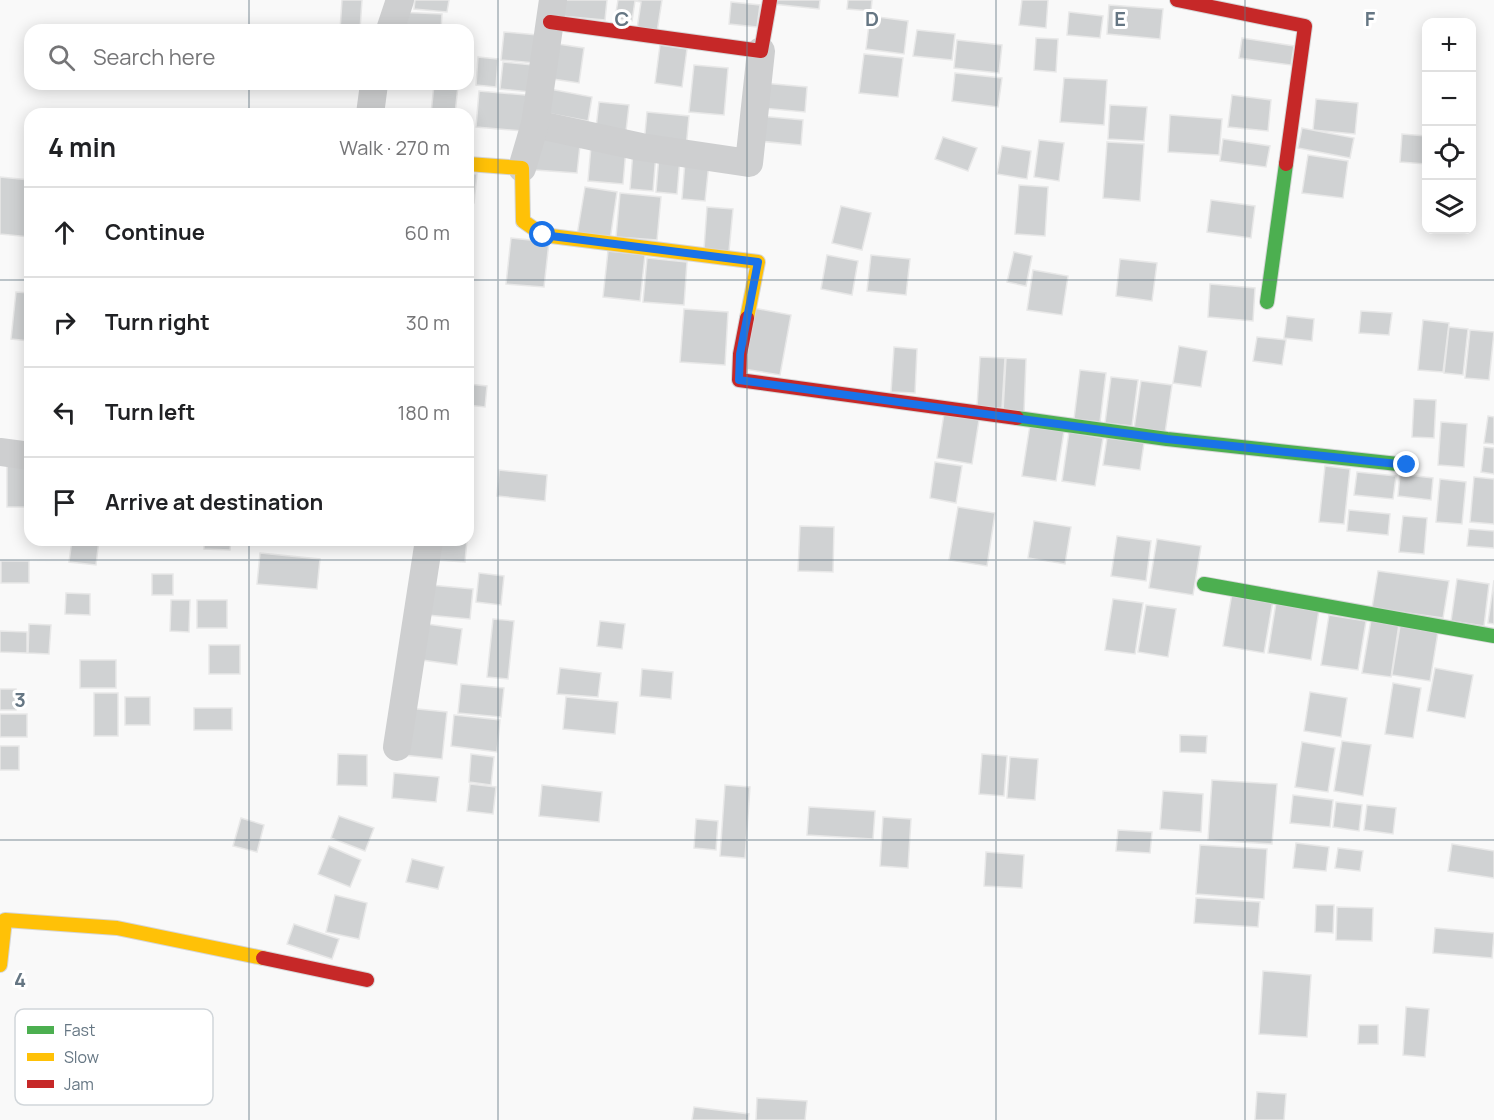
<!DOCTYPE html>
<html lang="en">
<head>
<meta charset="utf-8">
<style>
  body { margin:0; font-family:Manrope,sans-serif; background:#f2f2f2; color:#202124 }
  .controls { position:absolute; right:18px; top:18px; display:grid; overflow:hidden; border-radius:12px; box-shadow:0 3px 15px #0003 }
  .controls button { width:54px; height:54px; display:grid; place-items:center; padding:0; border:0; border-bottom:2px solid #e0e0e0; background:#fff; color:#202124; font:30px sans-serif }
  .stop { position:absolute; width:18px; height:18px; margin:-14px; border:4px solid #1a73e8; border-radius:50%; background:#fff }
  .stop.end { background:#1a73e8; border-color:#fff; box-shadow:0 2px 6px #0008 }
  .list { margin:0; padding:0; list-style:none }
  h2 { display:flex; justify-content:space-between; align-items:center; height:78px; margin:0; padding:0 24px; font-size:26px }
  h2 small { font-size:20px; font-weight:400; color:#757577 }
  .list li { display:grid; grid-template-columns:39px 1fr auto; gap:18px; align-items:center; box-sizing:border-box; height:90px; padding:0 24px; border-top:2px solid #e0e0e0 }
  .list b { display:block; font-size:22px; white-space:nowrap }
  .list em { font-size:20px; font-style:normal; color:#757577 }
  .icon { flex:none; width:33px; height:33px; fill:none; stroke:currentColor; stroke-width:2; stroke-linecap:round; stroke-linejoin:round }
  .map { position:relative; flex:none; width:1494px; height:1120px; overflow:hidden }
  .search { position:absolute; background:#fff; box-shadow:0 3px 15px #0003; left:24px; top:24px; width:450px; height:66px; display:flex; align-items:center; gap:15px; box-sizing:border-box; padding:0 21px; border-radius:18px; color:#757577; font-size:22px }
  .panel { position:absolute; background:#fff; box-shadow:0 3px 15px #0003; left:24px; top:108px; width:450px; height:438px; border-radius:18px }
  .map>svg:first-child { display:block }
  .building { fill:#d0d2d3; stroke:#e8e8e8; stroke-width:1.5 }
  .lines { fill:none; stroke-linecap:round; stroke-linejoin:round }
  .fast-casing { stroke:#d5d6d7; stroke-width:16 }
  .slow-casing { stroke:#d5d6d7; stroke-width:16 }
  .jam-casing { stroke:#d5d6d7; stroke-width:16 }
  .street { stroke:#cecfd0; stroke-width:28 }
  .fast { stroke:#4caf50; stroke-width:14 }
  .slow { stroke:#ffc107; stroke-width:14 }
  .jam { stroke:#c62828; stroke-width:14 }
  .route { stroke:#1a73e8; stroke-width:8 }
  .grid { fill:none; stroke:#657683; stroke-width:1.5; stroke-opacity:0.55 }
  .key { fill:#fff; stroke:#d1d6da; stroke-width:1.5 }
  .key-label { font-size:16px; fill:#657683 }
  .grid-label { font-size:20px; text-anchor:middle; font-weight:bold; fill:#657683; stroke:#fff; stroke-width:6; stroke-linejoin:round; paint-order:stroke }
</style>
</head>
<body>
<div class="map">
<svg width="1494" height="1120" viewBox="0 0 1494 1120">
  <rect width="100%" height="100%" fill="#f9f9f9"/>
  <g class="building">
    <polygon points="342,0 362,0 360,30 340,30"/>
    <polygon points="415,0 449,0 447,12 414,9"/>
    <polygon points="561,0 607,0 605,20 560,16"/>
    <polygon points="618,0 662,0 657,32 637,29 641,2 635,1 632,21 615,19"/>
    <polygon points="774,0 820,0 819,9 773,4"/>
    <polygon points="848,0 872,0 871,11 847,9"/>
    <polygon points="1022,0 1048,0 1046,28 1019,25"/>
    <polygon points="731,2 760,5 757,27 729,24"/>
    <polygon points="1109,5 1163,9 1160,39 1107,34"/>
    <polygon points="397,12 442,14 441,30 397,30"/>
    <polygon points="1069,12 1103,16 1100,38 1067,35"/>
    <polygon points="870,16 908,21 904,54 866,49"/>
    <polygon points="917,30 955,34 952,60 913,56"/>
    <polygon points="504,32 538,35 535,63 501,60"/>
    <polygon points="1036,38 1058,39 1056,72 1034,70"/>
    <polygon points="1242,38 1294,46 1291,65 1239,58"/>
    <polygon points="957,40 1002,45 999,73 954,68"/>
    <polygon points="558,44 584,48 579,83 553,79"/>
    <polygon points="660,45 687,49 682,87 655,83"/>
    <polygon points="864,54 903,58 898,97 859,93"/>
    <polygon points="478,57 498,59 496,87 476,85"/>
    <polygon points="503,62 533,65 530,92 500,89"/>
    <polygon points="694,65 728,68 724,115 689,112"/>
    <polygon points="955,73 1002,78 998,107 952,101"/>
    <polygon points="1064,78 1107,80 1104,125 1060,122"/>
    <polygon points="763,83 807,87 805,112 761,108"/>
    <polygon points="434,84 458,86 455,114 431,114"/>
    <polygon points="550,89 592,97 588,121 546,113"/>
    <polygon points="479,91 526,95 523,131 476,127"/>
    <polygon points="1232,95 1271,100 1268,131 1228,127"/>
    <polygon points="1316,99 1358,103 1355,134 1313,130"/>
    <polygon points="599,102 629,105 626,131 596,128"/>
    <polygon points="1110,105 1147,107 1144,141 1108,139"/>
    <polygon points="647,112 689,116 686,148 644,144"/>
    <polygon points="1170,115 1222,119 1219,155 1168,152"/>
    <polygon points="760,116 803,120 801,145 758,141"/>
    <polygon points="1302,128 1354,138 1350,158 1298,148"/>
    <polygon points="538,132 581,136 577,173 535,170"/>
    <polygon points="1402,134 1426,136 1426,164 1400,162"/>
    <polygon points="943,137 977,148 968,171 935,159"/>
    <polygon points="1223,139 1270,146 1266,167 1220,161"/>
    <polygon points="1039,140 1064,143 1059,181 1034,177"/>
    <polygon points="1107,142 1144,144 1140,201 1103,198"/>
    <polygon points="591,146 626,149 623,184 588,181"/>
    <polygon points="1002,146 1031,151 1027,179 997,174"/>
    <polygon points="633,151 656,154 653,191 630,189"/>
    <polygon points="1308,155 1348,161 1343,198 1302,193"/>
    <polygon points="659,156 680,158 677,194 656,192"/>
    <polygon points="685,161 709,163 705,201 682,199"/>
    <polygon points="468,173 477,174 474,203 468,203"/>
    <polygon points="0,177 30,180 30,237 0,234"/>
    <polygon points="1019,185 1048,187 1045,236 1015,234"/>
    <polygon points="585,187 617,192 610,240 577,235"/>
    <polygon points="620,193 661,197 657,240 616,237"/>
    <polygon points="1211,200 1255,206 1251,238 1207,232"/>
    <polygon points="841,206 871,213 862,250 832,243"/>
    <polygon points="707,207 733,209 729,251 704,249"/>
    <polygon points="511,238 549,242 544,287 506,284"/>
    <polygon points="608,251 645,255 640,301 603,297"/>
    <polygon points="1014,252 1032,256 1026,286 1007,282"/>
    <polygon points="827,255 858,261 852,295 821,289"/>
    <polygon points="871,255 910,259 906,295 867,291"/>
    <polygon points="647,258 687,262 684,305 643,302"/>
    <polygon points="1120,259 1157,263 1152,301 1116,296"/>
    <polygon points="1033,270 1068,276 1062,315 1027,310"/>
    <polygon points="1210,284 1255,288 1253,321 1208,317"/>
    <polygon points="16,292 30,293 30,341 11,339"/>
    <polygon points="754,308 791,315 780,375 744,369"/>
    <polygon points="684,309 728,312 725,365 680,362"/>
    <polygon points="1361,311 1392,313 1389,335 1359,333"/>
    <polygon points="1287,316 1314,319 1312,341 1284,338"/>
    <polygon points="1423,320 1449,323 1443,372 1418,370"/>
    <polygon points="1449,327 1468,329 1463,375 1444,373"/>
    <polygon points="1470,330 1494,332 1489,380 1465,378"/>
    <polygon points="1257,337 1286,340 1282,365 1253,361"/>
    <polygon points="1179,346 1207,351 1201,387 1173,383"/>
    <polygon points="894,347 917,349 915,393 891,392"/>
    <polygon points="980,357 1005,358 1002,408 977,407"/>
    <polygon points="1006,358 1026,359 1024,412 1003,411"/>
    <polygon points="1080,370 1106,373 1100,422 1074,419"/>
    <polygon points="1111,377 1138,380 1132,426 1105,423"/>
    <polygon points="1141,381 1172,385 1165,433 1134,429"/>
    <polygon points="468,384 487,386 485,407 468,405"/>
    <polygon points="1414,399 1436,400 1434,438 1412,437"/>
    <polygon points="944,414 979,420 972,464 937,458"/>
    <polygon points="1488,416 1494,417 1494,444 1484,443"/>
    <polygon points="1441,422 1467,424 1464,467 1438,465"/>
    <polygon points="1030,425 1064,431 1056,481 1022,476"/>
    <polygon points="1069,432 1103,438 1095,486 1062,481"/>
    <polygon points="1107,438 1144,443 1140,470 1103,465"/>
    <polygon points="1484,447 1494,448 1494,474 1481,472"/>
    <rect x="7" y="462" width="23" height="45"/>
    <polygon points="935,462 962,466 956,503 930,498"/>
    <polygon points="1325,466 1350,469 1344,524 1319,522"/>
    <polygon points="499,470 547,475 545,501 497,496"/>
    <polygon points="1357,472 1396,476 1393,499 1354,495"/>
    <polygon points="1400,474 1433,478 1431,500 1398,496"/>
    <polygon points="1474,477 1494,479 1494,524 1470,522"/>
    <polygon points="1440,479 1466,482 1462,524 1436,522"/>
    <polygon points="958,507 995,513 987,566 949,560"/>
    <polygon points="1349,510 1390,514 1388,535 1347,531"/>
    <polygon points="1403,516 1427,518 1424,554 1399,552"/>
    <polygon points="1034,521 1071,527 1065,564 1028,558"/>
    <polygon points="800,526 834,527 833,572 798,571"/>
    <polygon points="1469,529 1494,531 1494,548 1467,546"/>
    <polygon points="1117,536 1151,541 1146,581 1111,576"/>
    <polygon points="1157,539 1201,546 1193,595 1149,588"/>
    <polygon points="72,540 99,540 96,565 69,562"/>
    <polygon points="204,540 231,540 230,550 204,549"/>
    <polygon points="438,540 467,540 465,562 436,560"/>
    <polygon points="260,553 320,559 317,589 257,584"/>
    <rect x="1" y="561" width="28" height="22"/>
    <polygon points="1378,571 1449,581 1443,618 1372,608"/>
    <polygon points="479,573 504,576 501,605 476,602"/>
    <rect x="152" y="574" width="21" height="21"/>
    <polygon points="1457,579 1489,584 1484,626 1451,621"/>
    <polygon points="1494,580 1494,624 1488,623"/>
    <polygon points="430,585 473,589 470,619 427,615"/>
    <polygon points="66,593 90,594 90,615 65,614"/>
    <polygon points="1232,593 1273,600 1264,653 1223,646"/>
    <polygon points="1113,599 1143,603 1135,654 1105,650"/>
    <polygon points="171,600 190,600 189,632 170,631"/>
    <rect x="197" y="600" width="30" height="28"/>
    <polygon points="1276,603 1319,610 1311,660 1268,653"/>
    <polygon points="1146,605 1176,609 1168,657 1138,652"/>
    <polygon points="1329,615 1366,621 1358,670 1321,665"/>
    <polygon points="493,619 514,621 508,679 487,677"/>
    <polygon points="1371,620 1399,624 1391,677 1362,673"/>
    <polygon points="600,621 625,624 622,649 597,646"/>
    <polygon points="29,624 51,625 49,654 28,653"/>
    <polygon points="427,624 462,629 457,665 422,660"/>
    <polygon points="1400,626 1438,632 1430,681 1392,675"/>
    <polygon points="0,631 27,632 27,653 0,652"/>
    <rect x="209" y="645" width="31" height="29"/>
    <rect x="80" y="660" width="36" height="28"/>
    <polygon points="560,668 601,673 598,697 557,694"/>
    <polygon points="1435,668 1473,675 1465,718 1427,711"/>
    <polygon points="642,669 673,672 671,699 640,696"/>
    <polygon points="1393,683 1421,688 1413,738 1385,734"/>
    <polygon points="461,684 504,688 501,717 458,713"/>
    <rect x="0" y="689" width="16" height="21"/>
    <polygon points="1310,692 1347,698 1341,737 1304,731"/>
    <rect x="94" y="693" width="24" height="43"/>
    <rect x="125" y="697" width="25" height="28"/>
    <polygon points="566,697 618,702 615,734 563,729"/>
    <rect x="194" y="708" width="38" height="22"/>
    <polygon points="408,708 447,712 442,759 403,755"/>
    <rect x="0" y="714" width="27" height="23"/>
    <polygon points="454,715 500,720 497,752 451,746"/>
    <polygon points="1180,735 1207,736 1206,753 1180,752"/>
    <polygon points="1342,741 1371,745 1363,796 1334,791"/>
    <polygon points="1302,742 1335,748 1328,792 1295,787"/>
    <rect x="0" y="746" width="19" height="24"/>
    <polygon points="338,754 367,755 367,786 337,785"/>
    <polygon points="471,754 494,757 491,785 469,782"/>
    <polygon points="982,754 1007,756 1004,796 979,794"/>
    <polygon points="1010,757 1038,759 1035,800 1007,798"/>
    <polygon points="394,773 439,777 436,802 392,798"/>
    <polygon points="1212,780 1277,784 1272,844 1208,840"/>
    <polygon points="470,784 496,787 493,814 467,811"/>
    <polygon points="542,785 602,792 599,822 539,816"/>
    <polygon points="725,785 750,787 745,858 720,856"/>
    <polygon points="1163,791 1203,794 1201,832 1160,829"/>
    <polygon points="1293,795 1333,800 1330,827 1290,823"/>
    <polygon points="1336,802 1362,805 1359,831 1333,827"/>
    <polygon points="1367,805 1396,808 1393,834 1364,830"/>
    <polygon points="809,807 875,811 873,839 807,835"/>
    <polygon points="339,816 374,828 365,851 331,838"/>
    <polygon points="883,817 911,819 908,868 880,866"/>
    <polygon points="241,818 264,825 257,852 233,846"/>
    <polygon points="696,819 718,821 716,850 694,848"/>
    <polygon points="1118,830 1152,832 1150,853 1116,851"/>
    <polygon points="1296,843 1329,847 1326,871 1293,868"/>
    <polygon points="1452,844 1494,851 1494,878 1448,871"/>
    <polygon points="1200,845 1267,849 1264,899 1196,894"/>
    <polygon points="329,846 361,860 350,887 318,874"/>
    <polygon points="1338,848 1363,851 1360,871 1335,868"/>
    <polygon points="986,852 1024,855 1022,888 984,886"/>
    <polygon points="412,859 444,867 438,889 406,882"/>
    <polygon points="335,895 367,903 359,939 326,932"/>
    <polygon points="1196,898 1260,902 1258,927 1194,923"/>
    <polygon points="1316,905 1334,905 1333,933 1315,932"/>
    <polygon points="1337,907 1373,908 1372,941 1336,940"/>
    <polygon points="294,924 339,939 332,959 287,944"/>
    <polygon points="1435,928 1494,933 1492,958 1433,953"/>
    <polygon points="1263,971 1311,975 1307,1037 1259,1034"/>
    <polygon points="1406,1007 1429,1009 1425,1057 1403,1055"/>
    <polygon points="1359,1025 1378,1025 1378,1044 1358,1044"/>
    <polygon points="1257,1092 1286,1094 1284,1120 1255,1120"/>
    <polygon points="757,1098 807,1101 805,1120 756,1120"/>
    <polygon points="694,1107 749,1114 748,1120 692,1120"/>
  </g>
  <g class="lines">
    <g class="fast-casing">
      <g id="fast">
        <polyline points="1267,302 1286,164"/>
        <polyline points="1017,418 1167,439 1407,465"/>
        <polyline points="1204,584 1494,636"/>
      </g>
    </g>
    <g class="slow-casing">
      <g id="slow">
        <polyline points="468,164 522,168 523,221 543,235 758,262 747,318"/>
        <polyline points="0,965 5,920 117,928 263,958"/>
      </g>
    </g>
    <g class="jam-casing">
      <g id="jam">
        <polyline points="1177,0 1305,26 1286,164"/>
        <polyline points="550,22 761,51 770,0"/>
        <polyline points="747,318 740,354 739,380 1017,418"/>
        <polyline points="263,958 367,980"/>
      </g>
    </g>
    <g class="street">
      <polyline points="390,30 400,0"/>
      <polyline points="370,114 374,84"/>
      <polyline points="535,124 641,147 749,163 761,51"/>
      <polyline points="522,168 535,124 553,0"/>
      <polyline points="0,452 30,456"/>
      <polyline points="397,747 429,540"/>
    </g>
    <use href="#fast" class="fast"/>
    <use href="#slow" class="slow"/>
    <use href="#jam" class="jam"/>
  </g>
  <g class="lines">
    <polyline class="route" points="543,235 758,262 740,354 739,380 1167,439 1407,465"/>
  </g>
  <path class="grid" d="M 249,0 L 249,30M 498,0 L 498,1120M 747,0 L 747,1120M 996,0 L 996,1120M 1245,0 L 1245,1120M 249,84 L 249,114M 0,280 L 30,280M 468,280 L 1494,280M 249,540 L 249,1120M 0,560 L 1494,560M 0,840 L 1494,840"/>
  <rect x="15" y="1009" width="198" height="96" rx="9" class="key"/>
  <rect x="27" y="1026" width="27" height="8" fill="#4caf50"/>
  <rect x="27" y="1053" width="27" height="8" fill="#ffc107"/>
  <rect x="27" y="1080" width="27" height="8" fill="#c62828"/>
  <g class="key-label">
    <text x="64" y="1036">Fast</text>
    <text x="64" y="1063">Slow</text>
    <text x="64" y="1090">Jam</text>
  </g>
  <g class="grid-label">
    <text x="622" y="26">C</text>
    <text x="872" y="26">D</text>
    <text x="1120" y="26">E</text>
    <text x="1370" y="26">F</text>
    <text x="20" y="707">3</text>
    <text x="20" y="987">4</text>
  </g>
</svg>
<div class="controls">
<button>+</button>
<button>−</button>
<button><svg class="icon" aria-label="locate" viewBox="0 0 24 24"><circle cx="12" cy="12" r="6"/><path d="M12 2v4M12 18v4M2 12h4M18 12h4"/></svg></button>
<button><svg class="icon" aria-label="layers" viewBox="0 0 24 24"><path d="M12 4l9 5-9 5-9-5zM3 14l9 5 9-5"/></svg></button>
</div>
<div class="stop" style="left:543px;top:235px"></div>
<div class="stop end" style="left:1407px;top:465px"></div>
<div class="search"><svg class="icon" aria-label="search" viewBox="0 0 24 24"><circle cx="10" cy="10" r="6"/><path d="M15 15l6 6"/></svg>Search here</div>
<section class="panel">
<h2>4 min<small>Walk · 270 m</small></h2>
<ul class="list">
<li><svg class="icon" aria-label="ahead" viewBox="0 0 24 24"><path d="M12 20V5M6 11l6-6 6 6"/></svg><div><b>Continue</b></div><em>60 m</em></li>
<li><svg class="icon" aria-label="right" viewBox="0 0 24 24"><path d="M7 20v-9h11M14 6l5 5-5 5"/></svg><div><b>Turn right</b></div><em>30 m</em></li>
<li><svg class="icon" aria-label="left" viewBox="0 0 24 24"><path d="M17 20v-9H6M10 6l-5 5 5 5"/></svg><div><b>Turn left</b></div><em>180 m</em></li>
<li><svg class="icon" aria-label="arrive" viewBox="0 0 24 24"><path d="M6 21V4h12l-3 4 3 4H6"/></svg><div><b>Arrive at destination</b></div></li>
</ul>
</section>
</div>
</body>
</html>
